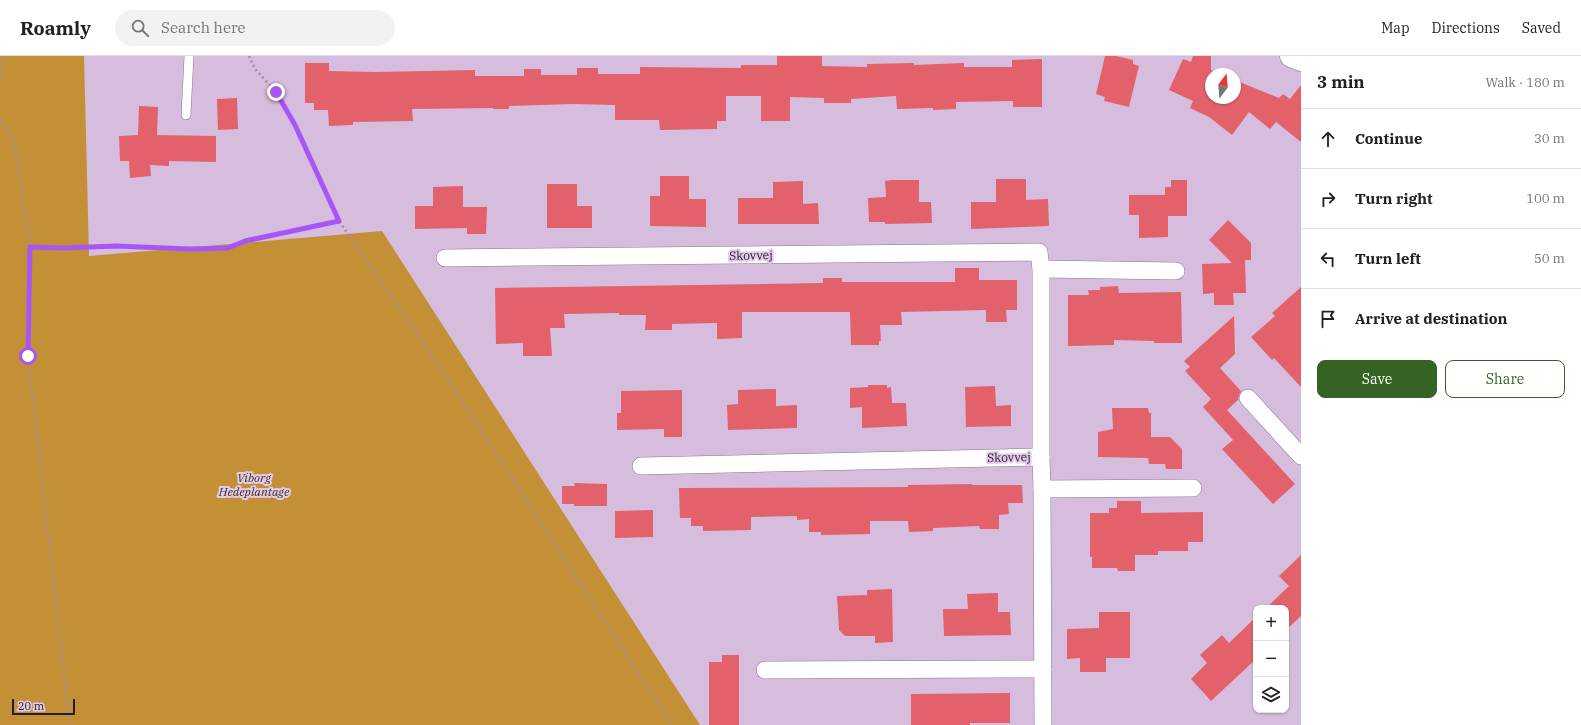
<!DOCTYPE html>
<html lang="en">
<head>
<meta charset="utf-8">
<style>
  body { margin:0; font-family:"IBM Plex Serif",serif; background:#f2f2f2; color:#202124 }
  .controls { position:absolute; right:12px; bottom:12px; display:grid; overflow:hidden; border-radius:8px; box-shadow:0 1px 3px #0004 }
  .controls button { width:36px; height:36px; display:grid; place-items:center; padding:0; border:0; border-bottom:1px solid #e0e0e0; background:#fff; color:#202124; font:20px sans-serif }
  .compass { position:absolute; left:1205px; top:12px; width:36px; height:36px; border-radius:50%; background:#fff; box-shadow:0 1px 3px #0004; rotate:16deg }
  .scale { position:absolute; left:12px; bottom:10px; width:63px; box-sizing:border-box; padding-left:4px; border:2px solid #251c28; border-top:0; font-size:11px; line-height:14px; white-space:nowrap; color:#251c28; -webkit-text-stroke:3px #e3caea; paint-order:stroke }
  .stop { position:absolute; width:12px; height:12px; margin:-9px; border:3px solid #a855f7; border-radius:50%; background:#fff }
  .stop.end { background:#a855f7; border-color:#fff; box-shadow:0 1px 4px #0008 }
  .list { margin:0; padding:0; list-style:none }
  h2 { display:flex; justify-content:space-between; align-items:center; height:52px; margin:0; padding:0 16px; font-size:17px }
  h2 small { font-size:13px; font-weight:400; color:#757577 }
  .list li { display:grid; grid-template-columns:26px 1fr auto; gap:12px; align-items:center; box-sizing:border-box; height:60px; padding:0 16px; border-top:1px solid #e0e0e0 }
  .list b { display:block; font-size:15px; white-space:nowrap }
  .list em { font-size:13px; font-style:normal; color:#757577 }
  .actions { display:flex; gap:8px; padding:12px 16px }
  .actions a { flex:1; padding:9px 0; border:1px solid #356323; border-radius:8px; text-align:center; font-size:14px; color:#356323 }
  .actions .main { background:#356323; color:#fff }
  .icon { flex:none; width:22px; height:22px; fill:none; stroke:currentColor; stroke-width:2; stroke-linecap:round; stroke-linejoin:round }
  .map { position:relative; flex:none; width:1301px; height:669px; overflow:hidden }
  header { display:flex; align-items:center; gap:24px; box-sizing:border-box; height:56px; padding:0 20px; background:#fff; border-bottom:1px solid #e0e0e0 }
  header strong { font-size:19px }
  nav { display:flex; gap:22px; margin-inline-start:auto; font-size:14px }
  .search { width:280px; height:36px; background:#f2f2f2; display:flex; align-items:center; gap:10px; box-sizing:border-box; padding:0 14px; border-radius:22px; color:#757577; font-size:15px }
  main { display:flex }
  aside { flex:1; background:#fff }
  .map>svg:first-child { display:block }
  .green { fill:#c49035 }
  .building { fill:#e3616b }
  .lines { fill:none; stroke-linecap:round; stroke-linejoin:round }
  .service-casing { stroke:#88728f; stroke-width:10 }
  .minor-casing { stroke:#88728f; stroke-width:18 }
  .tertiary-casing { stroke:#88728f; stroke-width:23 }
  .path { stroke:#a08ca5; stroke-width:2.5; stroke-dasharray:2 3; stroke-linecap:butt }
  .service { stroke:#fff; stroke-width:9 }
  .minor { stroke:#fff; stroke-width:17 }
  .tertiary { stroke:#fff; stroke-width:22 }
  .route { stroke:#a855f7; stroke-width:5 }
  .labels { text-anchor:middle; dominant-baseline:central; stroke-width:4; stroke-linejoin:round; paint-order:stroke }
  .street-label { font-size:12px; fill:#251c28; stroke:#e3caea }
  .park-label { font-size:12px; font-style:italic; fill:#3d301b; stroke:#e3caea }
</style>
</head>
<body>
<header>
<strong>Roamly</strong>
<div class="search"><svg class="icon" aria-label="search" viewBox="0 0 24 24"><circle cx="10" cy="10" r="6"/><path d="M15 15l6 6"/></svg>Search here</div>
<nav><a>Map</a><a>Directions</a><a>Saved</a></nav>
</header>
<main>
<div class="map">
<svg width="1301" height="669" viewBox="0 0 1301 669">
  <rect width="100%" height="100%" fill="#d6bddd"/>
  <polygon class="green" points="0,0 84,0 89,200 382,175 700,669 0,669"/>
  <g class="building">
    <polygon points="777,0 822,0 822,10 867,11 867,8 914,7 914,9 964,7 964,11 1012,11 1012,4 1042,3 1042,51 1013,51 1013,45 956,46 956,53 933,54 933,52 897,53 896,40 851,43 851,47 824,47 824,42 790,41 790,65 761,65 761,40 726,40 726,65 717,65 717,73 660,74 659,64 615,64 615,49 573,48 509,50 509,53 493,53 493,52 412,53 413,65 353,66 353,69 329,70 328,54 314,54 314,47 305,47 305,7 329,7 329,15 375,16 475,14 475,20 524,20 524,13 541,13 541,19 577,19 577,12 598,12 598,18 640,18 640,11 741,12 741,9 777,9"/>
    <polygon points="1105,0 1116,0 1133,4 1133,8 1139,10 1129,51 1104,45 1105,41 1096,38"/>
    <polygon points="1193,0 1211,0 1211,14 1221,18 1211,18 1211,42 1235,42 1235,24 1279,42 1283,38 1290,43 1301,29 1301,86 1276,66 1270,73 1249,56 1232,79 1209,61 1190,52 1193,45 1169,34 1183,3 1191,6"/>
    <polygon points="237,42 238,73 218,74 217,43"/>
    <polygon points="139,50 158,51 157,79 216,80 216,106 169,105 169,110 150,109 151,120 130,122 129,105 120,105 119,80 138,79"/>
    <polygon points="660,120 689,120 689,143 706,143 706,171 650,170 650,140 660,140"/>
    <polygon points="996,123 1026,123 1026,144 1048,143 1049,170 971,173 971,146 996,146"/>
    <polygon points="891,124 919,124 919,146 931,146 932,167 885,168 885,166 869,166 868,142 886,141 885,125"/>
    <polygon points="1171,124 1187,124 1187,160 1168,160 1168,181 1139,182 1139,159 1129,159 1129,139 1165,139 1165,131 1171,131"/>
    <polygon points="803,125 803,148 818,147 819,168 738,168 738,142 773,142 773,126"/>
    <polygon points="547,128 577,128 577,150 592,150 592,172 547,172"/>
    <polygon points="463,130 463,151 487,151 486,178 467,178 467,172 415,173 415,150 433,150 433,131"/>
    <polygon points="1228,164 1251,187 1251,204 1245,204 1246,237 1233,237 1234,249 1214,249 1214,237 1203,238 1202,208 1232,207 1209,184"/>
    <polygon points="955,212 979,212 979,224 1017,224 1017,254 1006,254 1007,266 986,266 986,254 901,256 902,269 880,269 881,285 879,285 879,289 851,289 850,256 742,256 742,282 717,283 717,267 672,268 672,274 645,274 646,259 619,259 619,257 564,258 565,272 550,272 552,300 523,300 523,287 496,288 495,232 823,227 823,222 842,222 842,226 955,226"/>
    <polygon points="1118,230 1119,237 1181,236 1182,287 1154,287 1154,285 1114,284 1114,289 1068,290 1068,239 1089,239 1088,234 1100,234 1100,231"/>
    <polygon points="1301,231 1301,331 1274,302 1272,304 1251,281 1275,260 1272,257"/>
    <polygon points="1234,260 1235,298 1220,312 1241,335 1239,339 1238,344 1227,354 1295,428 1273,448 1222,393 1233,384 1203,351 1211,343 1185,315 1190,311 1184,305"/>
    <polygon points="868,329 887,329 887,332 891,331 892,347 906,347 907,370 862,372 862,351 850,352 850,332 868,331"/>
    <polygon points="995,330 996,350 1011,349 1011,370 966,371 965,331"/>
    <polygon points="776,333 776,350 797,349 797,372 728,374 727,349 738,348 738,334"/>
    <polygon points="682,334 682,381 664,381 664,373 617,374 617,357 621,357 621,335"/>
    <polygon points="1112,352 1148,352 1149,357 1151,357 1151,381 1170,381 1182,393 1182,413 1166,413 1165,408 1149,408 1148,402 1098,401 1098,376 1113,373"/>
    <polygon points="574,427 607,428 607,450 574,450 574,448 562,448 562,430 575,430"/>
    <polygon points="972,428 972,429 1022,429 1023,447 1008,447 1009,458 999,459 999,473 980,473 979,470 933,472 933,475 909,476 908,465 870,465 870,478 821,479 821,476 809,476 809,463 797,464 797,460 751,461 751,474 703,475 703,470 691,470 691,462 680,462 679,432 908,431 908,429"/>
    <polygon points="1117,445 1141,445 1141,457 1203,456 1203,486 1188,486 1188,495 1158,495 1158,499 1135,499 1135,515 1118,515 1117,512 1092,512 1092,501 1090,501 1090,457 1109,457 1109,452 1117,452"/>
    <polygon points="653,454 653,481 615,482 615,455"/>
    <polygon points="1301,499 1301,560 1286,574 1286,552 1266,552 1289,530 1279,520"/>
    <polygon points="892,533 893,586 875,587 875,580 845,580 839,574 837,540 867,539 867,534"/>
    <polygon points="998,537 998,556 1010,556 1011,579 944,580 943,553 968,553 967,538"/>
    <polygon points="1099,556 1130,556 1130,602 1106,602 1106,616 1080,616 1080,602 1067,603 1067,573 1099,572"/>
    <polygon points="1256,561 1256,603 1211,645 1191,623 1207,607 1200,599 1222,579 1229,587"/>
    <polygon points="722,599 739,599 739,669 709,669 709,606 722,606"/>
    <polygon points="1010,637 1010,667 970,667 970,669 911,669 911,638"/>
  </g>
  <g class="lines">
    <g class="service-casing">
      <polyline id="service" points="186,59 189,0"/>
    </g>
    <g class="minor-casing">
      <g id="minor">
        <polyline points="445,202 1039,196 1041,213 1041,401 1042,433 1043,669"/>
        <polyline points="1041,213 1176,215"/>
        <polyline points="1248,342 1301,400"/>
        <polyline points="641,410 1041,401"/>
        <polyline points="1042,433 1193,432"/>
        <polyline points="765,614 1043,613"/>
      </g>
    </g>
    <g class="tertiary-casing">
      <polyline id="tertiary" points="1291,0 1301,4"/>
    </g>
    <g class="path">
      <polyline points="249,0 255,13 276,36 295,69 339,165 446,320 672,669"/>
      <polyline points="0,22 6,0"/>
      <polyline points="0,62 14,85 30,191 28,300 70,669"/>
      <polyline points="30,191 62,192 116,190 190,193 228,192 245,185 339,165"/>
    </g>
    <use href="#service" class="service"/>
    <use href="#minor" class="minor"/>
    <use href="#tertiary" class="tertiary"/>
  </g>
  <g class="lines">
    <polyline class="route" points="28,300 30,191 62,192 116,190 190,193 228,192 245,185 339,165 295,69 276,36"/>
  </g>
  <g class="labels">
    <g class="street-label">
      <text transform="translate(751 199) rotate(-1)">Skovvej</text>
      <text transform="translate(1009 401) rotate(-1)">Skovvej</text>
    </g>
    <g class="park-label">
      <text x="254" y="421">Viborg<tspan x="254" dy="14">Hedeplantage</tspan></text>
    </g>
  </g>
</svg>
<div class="controls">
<button>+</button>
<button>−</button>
<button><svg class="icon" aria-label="layers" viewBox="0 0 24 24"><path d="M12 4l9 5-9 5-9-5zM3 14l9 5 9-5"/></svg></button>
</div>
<svg class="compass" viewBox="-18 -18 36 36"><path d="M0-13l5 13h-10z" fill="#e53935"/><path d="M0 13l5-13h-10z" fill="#757577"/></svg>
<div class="scale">20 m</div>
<div class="stop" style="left:28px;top:300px"></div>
<div class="stop end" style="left:276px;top:36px"></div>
</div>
<aside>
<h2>3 min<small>Walk · 180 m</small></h2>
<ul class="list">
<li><svg class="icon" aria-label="ahead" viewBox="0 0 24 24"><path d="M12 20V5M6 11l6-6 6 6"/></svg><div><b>Continue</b></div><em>30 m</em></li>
<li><svg class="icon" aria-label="right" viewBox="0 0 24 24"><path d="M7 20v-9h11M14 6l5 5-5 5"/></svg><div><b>Turn right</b></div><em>100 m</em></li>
<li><svg class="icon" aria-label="left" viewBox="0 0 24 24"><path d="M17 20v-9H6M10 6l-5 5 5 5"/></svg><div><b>Turn left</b></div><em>50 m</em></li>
<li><svg class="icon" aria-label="arrive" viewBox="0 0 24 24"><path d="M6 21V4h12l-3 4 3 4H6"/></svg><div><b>Arrive at destination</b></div></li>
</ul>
<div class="actions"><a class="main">Save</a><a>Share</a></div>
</aside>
</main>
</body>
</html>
